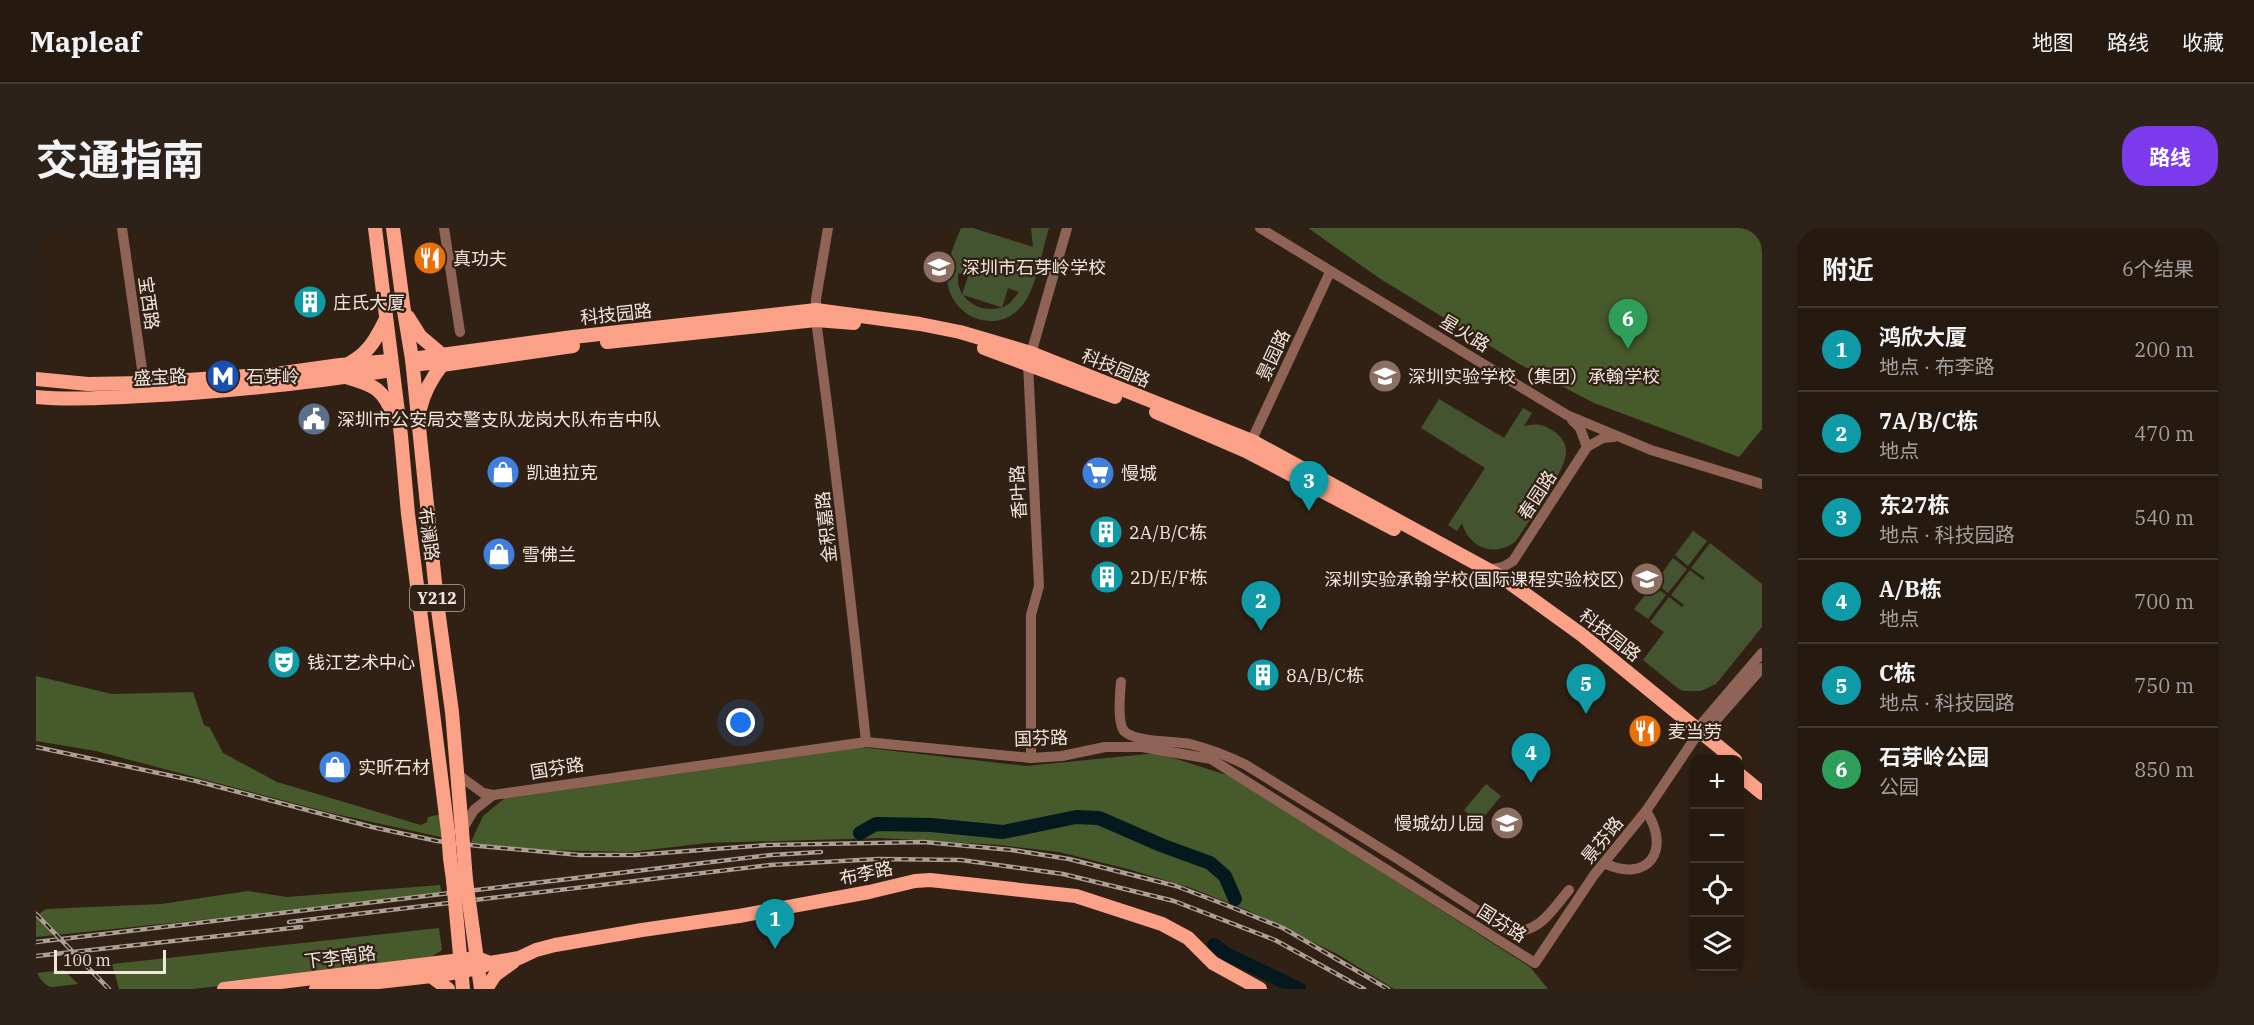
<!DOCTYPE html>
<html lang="zh">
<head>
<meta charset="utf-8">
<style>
  body { margin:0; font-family:"IBM Plex Serif","Noto Sans SC",serif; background:#2d2219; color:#f1f3f6 }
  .controls { position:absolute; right:18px; bottom:18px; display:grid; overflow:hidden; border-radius:12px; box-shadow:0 3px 9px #0003 }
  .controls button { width:54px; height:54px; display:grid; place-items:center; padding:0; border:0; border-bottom:2px solid #423830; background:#251910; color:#f1f3f6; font:30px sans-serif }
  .scale { position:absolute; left:18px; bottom:15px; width:112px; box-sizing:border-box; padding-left:6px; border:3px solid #f1e5de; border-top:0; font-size:16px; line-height:21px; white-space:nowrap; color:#f1e5de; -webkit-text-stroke:4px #312115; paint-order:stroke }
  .you { position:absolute; left:705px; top:495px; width:21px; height:21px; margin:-15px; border:4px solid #fff; border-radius:50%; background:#1a73e8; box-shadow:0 0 0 9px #1a73e833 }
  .badge { display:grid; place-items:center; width:39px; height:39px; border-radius:50%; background:#7c3aed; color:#fff; font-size:20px; font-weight:700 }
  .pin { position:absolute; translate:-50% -50px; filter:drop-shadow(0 2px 3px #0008) }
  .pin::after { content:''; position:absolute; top:32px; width:21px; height:18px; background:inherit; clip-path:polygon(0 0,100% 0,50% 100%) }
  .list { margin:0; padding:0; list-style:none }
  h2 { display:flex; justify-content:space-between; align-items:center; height:78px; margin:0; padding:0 24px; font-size:26px }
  h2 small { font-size:20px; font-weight:400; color:#a3a09f }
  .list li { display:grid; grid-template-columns:39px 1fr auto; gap:18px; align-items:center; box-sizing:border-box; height:84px; padding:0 24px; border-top:2px solid #423830 }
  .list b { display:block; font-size:22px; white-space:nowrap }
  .list p { margin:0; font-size:20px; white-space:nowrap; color:#a3a09f }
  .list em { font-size:20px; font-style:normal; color:#a3a09f }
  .icon { flex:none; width:33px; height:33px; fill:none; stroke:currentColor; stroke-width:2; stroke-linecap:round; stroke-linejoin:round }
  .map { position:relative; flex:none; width:1726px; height:761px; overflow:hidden; border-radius:24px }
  header { display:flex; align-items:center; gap:36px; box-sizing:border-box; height:84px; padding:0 30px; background:#251910; border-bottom:2px solid #423830 }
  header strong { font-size:28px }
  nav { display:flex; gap:33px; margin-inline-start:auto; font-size:21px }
  .intro { display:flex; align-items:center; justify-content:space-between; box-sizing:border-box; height:144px; padding:0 36px }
  h1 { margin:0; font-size:42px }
  .button { padding:15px 27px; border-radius:24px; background:#7c3aed; color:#fff; font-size:21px; font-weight:700 }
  main { display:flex; gap:36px; padding:0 36px }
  aside { flex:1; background:#251910; border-radius:24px; box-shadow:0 3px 9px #0003 }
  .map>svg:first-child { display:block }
  .green { fill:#455430; fill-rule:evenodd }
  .forest { fill:#475a2b }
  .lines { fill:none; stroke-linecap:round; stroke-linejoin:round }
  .river { stroke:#03191d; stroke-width:14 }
  .minor { stroke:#8f6457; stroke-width:10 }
  .major { stroke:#fba187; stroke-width:14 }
  .rail-casing { stroke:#ac9f96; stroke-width:4.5 }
  .rail { stroke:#312115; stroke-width:2; stroke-dasharray:7; stroke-linecap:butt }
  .major-bridge { stroke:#fba187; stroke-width:14 }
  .labels { text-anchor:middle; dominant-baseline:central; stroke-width:4.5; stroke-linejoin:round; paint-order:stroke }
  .shield { fill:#312115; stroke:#b7aaa2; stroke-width:1.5 }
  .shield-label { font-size:16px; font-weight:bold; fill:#f1e5de }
  .poi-label { font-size:18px; fill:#f1e5de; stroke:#312115; text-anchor:start }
  .street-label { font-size:18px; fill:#f1e5de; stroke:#312115 }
</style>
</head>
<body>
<header>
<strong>Mapleaf</strong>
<nav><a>地图</a><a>路线</a><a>收藏</a></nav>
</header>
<div class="intro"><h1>交通指南</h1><a class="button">路线</a></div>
<main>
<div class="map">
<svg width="1726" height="761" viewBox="0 0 1726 761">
  <rect width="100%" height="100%" fill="#312115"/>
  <g class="green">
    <path d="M 925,0 L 937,0 L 997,19 L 995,0 L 1013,0 C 1006,22 1001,57 988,75 C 963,110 912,90 911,49 C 911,33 919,14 925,0 ZM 922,45 L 932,48 L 926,67 L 922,56 ZM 972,60 L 983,64 L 974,75 L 966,80 ZM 927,67 L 965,79 L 965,80 C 950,83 937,80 927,67 Z"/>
    <path d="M 1403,171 L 1468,210 L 1487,180 L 1496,185 L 1488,198 C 1500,195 1508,196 1519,204 C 1525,209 1530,215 1530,223 C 1531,243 1491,295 1480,313 C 1459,330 1433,320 1426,295 L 1421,303 L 1412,297 L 1449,240 L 1385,200 Z"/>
    <polygon points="1657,303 1671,313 1652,338 1639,327"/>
    <polygon points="1674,315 1726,356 1726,399 1680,456 1665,463 1647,463 1639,458 1607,432 1628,404 1614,394 1633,369 1646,379 1648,377 1635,367 1654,342 1667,352 1669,350 1655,340"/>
    <polygon points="1637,330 1651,341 1632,365 1619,355"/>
    <polygon points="1617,357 1630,367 1612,391 1598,381"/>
    <polygon points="1450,556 1465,568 1443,595 1428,582"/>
  </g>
  <g class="forest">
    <polygon points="1272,0 1726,0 1726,201 1703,229 1558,175 1485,137 1343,50"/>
    <polygon points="0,448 76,466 157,464 168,497 174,500 187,525 241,554 385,597 391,594 392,589 406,586 409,610 295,585 60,523 0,513"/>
    <polygon points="823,519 990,538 1122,525 1197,549 1494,739 1512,761 1358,761 1301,726 1213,683 1155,660 1092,641 1023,624 964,617 844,610 671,615 594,624 465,621 438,618 435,614 447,588 469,570"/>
    <polygon points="404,657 406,667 0,709 0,688 10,681 125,676 212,663 251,669"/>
    <polygon points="403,700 406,722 385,736 156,761 83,761 76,736"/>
    <polygon points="28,742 42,756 0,761 0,745"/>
  </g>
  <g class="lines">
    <g class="river">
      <polyline points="824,605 840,596 895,597 967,604 1040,589 1063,590 1125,617 1174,635 1189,648 1199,671"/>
      <polyline points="1178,717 1192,727 1263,761"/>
    </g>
    <g class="minor">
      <polyline points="86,0 108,155"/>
      <polyline points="408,0 424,104"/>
      <path d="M 792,0 L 780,71 L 780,92 C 799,233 815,373 830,514"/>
      <polyline points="1224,0 1531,187 1615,222 1726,256"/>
      <polyline points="1536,192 1544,200 1551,219"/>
      <polyline points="1213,218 1294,44"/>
      <polyline points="1452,342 1467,339 1477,333 1551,219 1567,210 1578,209"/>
      <path d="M 1085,454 C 1084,465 1081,497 1089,504 C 1101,514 1138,513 1154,516 C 1174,521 1192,528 1210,537 L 1362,631 L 1475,704 C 1505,704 1515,683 1533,662"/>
      <polyline points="1662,509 1668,506 1726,440"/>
      <polyline points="995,530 995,387 1003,358 992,136 1031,0"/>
      <polyline points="421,546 447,565 457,567 830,514 995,530 1026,528 1069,519 1106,519 1175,531 1499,735 1558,647 1610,583 1651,522 1659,510 1661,501 1726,425"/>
      <polyline points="426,602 438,582 457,567"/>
      <path d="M 1568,635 C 1612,656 1636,622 1610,583"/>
    </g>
    <g class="major">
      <polyline points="339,0 365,208 372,286 412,604"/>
      <polyline points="357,0 368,83 376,131 401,374 416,484 426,603"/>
      <polyline points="372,89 384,108 404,125"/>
      <polyline points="571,114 780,92 818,95"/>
      <polyline points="948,120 1079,169"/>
      <polyline points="376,131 537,109 780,82 884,96 924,104 995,125 1216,213 1467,350 1546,407 1699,532"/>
      <path d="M 314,135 C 333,125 341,109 350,91"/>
      <polyline points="384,136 394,135 406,137 537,118"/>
      <path d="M 313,150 C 338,157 348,162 357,187"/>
      <polyline points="0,151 52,156 108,155 240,146 304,137 354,133"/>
      <path d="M 0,169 C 35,172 70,170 105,168 C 190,164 273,155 356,142"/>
      <path d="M 384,181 C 388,164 395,151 406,137"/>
      <polyline points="1120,184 1210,223 1358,301"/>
      <polyline points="1704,547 1726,565"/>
      <polyline points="428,627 430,652"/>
      <polyline points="414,630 417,652"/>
      <polyline points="437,703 445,761"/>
      <polyline points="422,705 427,761"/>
      <polyline points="395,748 412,761"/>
      <polyline points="188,761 441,730 454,735 483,730 500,722 519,717 606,702 703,688 833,664 879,653 894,652 1040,668 1126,696 1152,710 1177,735 1224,761"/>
      <polyline points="280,761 405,747 442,740 454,735"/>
      <polyline points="450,761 459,747 477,734"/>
    </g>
    <g class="rail-casing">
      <g id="rail">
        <polyline points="0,519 160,553 336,599 401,613 443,618 544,627 599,627 731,617 888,614 976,622 1033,631 1140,658 1190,677 1247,700 1352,761"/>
        <polyline points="0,686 73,761"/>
        <polyline points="253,694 734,637 842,631 925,632 1027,646 1138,673 1239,712 1328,761"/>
        <polyline points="0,714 735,627 785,624"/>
        <polyline points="0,728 265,699"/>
      </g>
    </g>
    <use href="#rail" class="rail"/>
    <g class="major-bridge">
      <polyline points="426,603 428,627"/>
      <polyline points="412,604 414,630"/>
      <polyline points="417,652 422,705"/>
      <polyline points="430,652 437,703"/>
    </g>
  </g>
  <defs>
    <g id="restaurant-disc" transform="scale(1.725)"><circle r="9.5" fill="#e8710a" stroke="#312115"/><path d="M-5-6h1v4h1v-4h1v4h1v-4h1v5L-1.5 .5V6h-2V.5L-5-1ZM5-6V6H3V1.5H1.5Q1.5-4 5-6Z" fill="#fff"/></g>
    <g id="school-disc" transform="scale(1.725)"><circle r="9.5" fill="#8d6e63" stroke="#312115"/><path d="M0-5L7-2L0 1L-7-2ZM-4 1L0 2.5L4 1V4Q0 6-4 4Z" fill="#fff"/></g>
    <g id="building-disc" transform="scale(1.725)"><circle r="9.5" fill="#0f9aa8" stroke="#312115"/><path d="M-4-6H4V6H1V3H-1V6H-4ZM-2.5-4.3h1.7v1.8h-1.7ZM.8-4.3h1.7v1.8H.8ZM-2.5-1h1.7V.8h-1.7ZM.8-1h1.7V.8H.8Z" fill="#fff"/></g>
    <g id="metro-disc" transform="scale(1.725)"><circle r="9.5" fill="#1a4fb4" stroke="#312115"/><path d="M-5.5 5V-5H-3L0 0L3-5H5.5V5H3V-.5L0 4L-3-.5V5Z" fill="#fff"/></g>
    <g id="civic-disc" transform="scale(1.725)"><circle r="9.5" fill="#5c6f8a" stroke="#312115"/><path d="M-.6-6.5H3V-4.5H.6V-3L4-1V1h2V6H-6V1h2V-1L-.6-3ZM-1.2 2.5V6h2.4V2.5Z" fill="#fff"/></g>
    <g id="shop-disc" transform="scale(1.725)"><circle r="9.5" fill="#3f7fe0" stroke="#312115"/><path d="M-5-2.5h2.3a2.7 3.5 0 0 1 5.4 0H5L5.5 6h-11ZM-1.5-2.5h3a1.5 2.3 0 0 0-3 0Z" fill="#fff"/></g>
    <g id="supermarket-disc" transform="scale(1.725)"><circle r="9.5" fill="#3f7fe0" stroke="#312115"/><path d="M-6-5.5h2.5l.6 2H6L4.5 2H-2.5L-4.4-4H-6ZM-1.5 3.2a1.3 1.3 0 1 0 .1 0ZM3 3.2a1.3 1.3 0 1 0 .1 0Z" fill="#fff"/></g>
    <g id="theatre-disc" transform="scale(1.725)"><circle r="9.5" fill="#0f9aa8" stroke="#312115"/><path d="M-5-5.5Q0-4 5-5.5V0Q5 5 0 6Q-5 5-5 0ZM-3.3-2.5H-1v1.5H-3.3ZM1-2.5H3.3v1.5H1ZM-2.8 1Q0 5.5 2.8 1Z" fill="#fff"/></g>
  </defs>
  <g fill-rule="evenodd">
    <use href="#restaurant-disc" x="394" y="30"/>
    <use href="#school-disc" x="903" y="39"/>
    <use href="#building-disc" x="274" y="74"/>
    <use href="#metro-disc" x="187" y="148"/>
    <use href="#school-disc" x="1349" y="148"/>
    <use href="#civic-disc" x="278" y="191"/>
    <use href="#shop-disc" x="467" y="244"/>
    <use href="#supermarket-disc" x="1062" y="245"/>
    <use href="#building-disc" x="1070" y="304"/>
    <use href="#shop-disc" x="463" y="326"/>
    <use href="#building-disc" x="1071" y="349"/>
    <use href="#school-disc" x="1611" y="351"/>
    <use href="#theatre-disc" x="248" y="434"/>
    <use href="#building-disc" x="1227" y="447"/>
    <use href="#restaurant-disc" x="1609" y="503"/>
    <use href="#shop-disc" x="299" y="539"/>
    <use href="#school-disc" x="1471" y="595"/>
  </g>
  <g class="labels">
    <rect class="shield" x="374" y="357" width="54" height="26" rx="4.5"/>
    <g class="shield-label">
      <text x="401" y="370">Y212</text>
    </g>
    <g class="poi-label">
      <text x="417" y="30">真功夫</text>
      <text x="926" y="39">深圳市石芽岭学校</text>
      <text x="297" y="74">庄氏大厦</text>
      <text x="210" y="148">石芽岭</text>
      <text x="1372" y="148">深圳实验学校（集团）承翰学校</text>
      <text x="301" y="191">深圳市公安局交警支队龙岗大队布吉中队</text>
      <text x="490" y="244">凯迪拉克</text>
      <text x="1085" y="245">慢城</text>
      <text x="1093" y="304">2A/B/C栋</text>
      <text x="486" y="326">雪佛兰</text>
      <text x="1094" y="349">2D/E/F栋</text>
      <text x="1588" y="351" text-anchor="end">深圳实验承翰学校(国际课程实验校区)</text>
      <text x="271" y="434">钱江艺术中心</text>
      <text x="1250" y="447">8A/B/C栋</text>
      <text x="1632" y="503">麦当劳</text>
      <text x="322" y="539">实昕石材</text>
      <text x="1448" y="595" text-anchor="end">慢城幼儿园</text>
    </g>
    <g class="street-label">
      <text transform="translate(113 75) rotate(82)">宝西路</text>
      <text transform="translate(580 86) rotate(-6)">科技园路</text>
      <text transform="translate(1429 105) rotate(31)">星火路</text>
      <text transform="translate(1237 127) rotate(-65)">景园路</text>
      <text transform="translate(1080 140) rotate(22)">科技园路</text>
      <text transform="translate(124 149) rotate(-3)">盛宝路</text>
      <text transform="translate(982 264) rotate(-93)">香叶路</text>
      <text transform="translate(1501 267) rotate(-57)">春园路</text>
      <text transform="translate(790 299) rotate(-96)">金积嘉路</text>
      <text transform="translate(393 306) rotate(82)">布澜路</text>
      <text transform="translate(1574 407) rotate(38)">科技园路</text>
      <text transform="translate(1005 510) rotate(-2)">国芬路</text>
      <text transform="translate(521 540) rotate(-9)">国芬路</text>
      <text transform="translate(1566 612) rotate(-51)">景芬路</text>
      <text transform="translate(830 645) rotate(-12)">布李路</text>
      <text transform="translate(1466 695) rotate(32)">国芬路</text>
      <text transform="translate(304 729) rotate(-7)">下李南路</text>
    </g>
  </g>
</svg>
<div class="controls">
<button>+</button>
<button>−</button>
<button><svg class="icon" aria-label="locate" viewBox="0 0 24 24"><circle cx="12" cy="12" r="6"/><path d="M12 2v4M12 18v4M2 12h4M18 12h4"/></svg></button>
<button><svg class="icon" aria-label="layers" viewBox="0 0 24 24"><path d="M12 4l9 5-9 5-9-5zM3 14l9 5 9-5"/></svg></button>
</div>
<div class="scale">100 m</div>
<div class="you"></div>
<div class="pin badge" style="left:739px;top:721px;background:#0f9aa8">1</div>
<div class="pin badge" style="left:1225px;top:403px;background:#0f9aa8">2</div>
<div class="pin badge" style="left:1273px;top:283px;background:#0f9aa8">3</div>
<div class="pin badge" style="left:1495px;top:555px;background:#0f9aa8">4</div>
<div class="pin badge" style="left:1550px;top:486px;background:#0f9aa8">5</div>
<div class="pin badge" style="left:1592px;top:121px;background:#2e9e5b">6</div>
</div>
<aside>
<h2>附近<small>6个结果</small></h2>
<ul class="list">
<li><span class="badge" style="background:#0f9aa8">1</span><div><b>鸿欣大厦</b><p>地点 · 布李路</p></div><em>200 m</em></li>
<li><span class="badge" style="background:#0f9aa8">2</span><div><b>7A/B/C栋</b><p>地点</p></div><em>470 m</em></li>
<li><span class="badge" style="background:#0f9aa8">3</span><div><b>东27栋</b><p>地点 · 科技园路</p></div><em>540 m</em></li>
<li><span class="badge" style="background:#0f9aa8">4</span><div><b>A/B栋</b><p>地点</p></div><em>700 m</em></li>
<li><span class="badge" style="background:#0f9aa8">5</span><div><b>C栋</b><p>地点 · 科技园路</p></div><em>750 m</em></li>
<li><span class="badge" style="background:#2e9e5b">6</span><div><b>石芽岭公园</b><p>公园</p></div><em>850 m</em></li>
</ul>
</aside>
</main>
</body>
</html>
